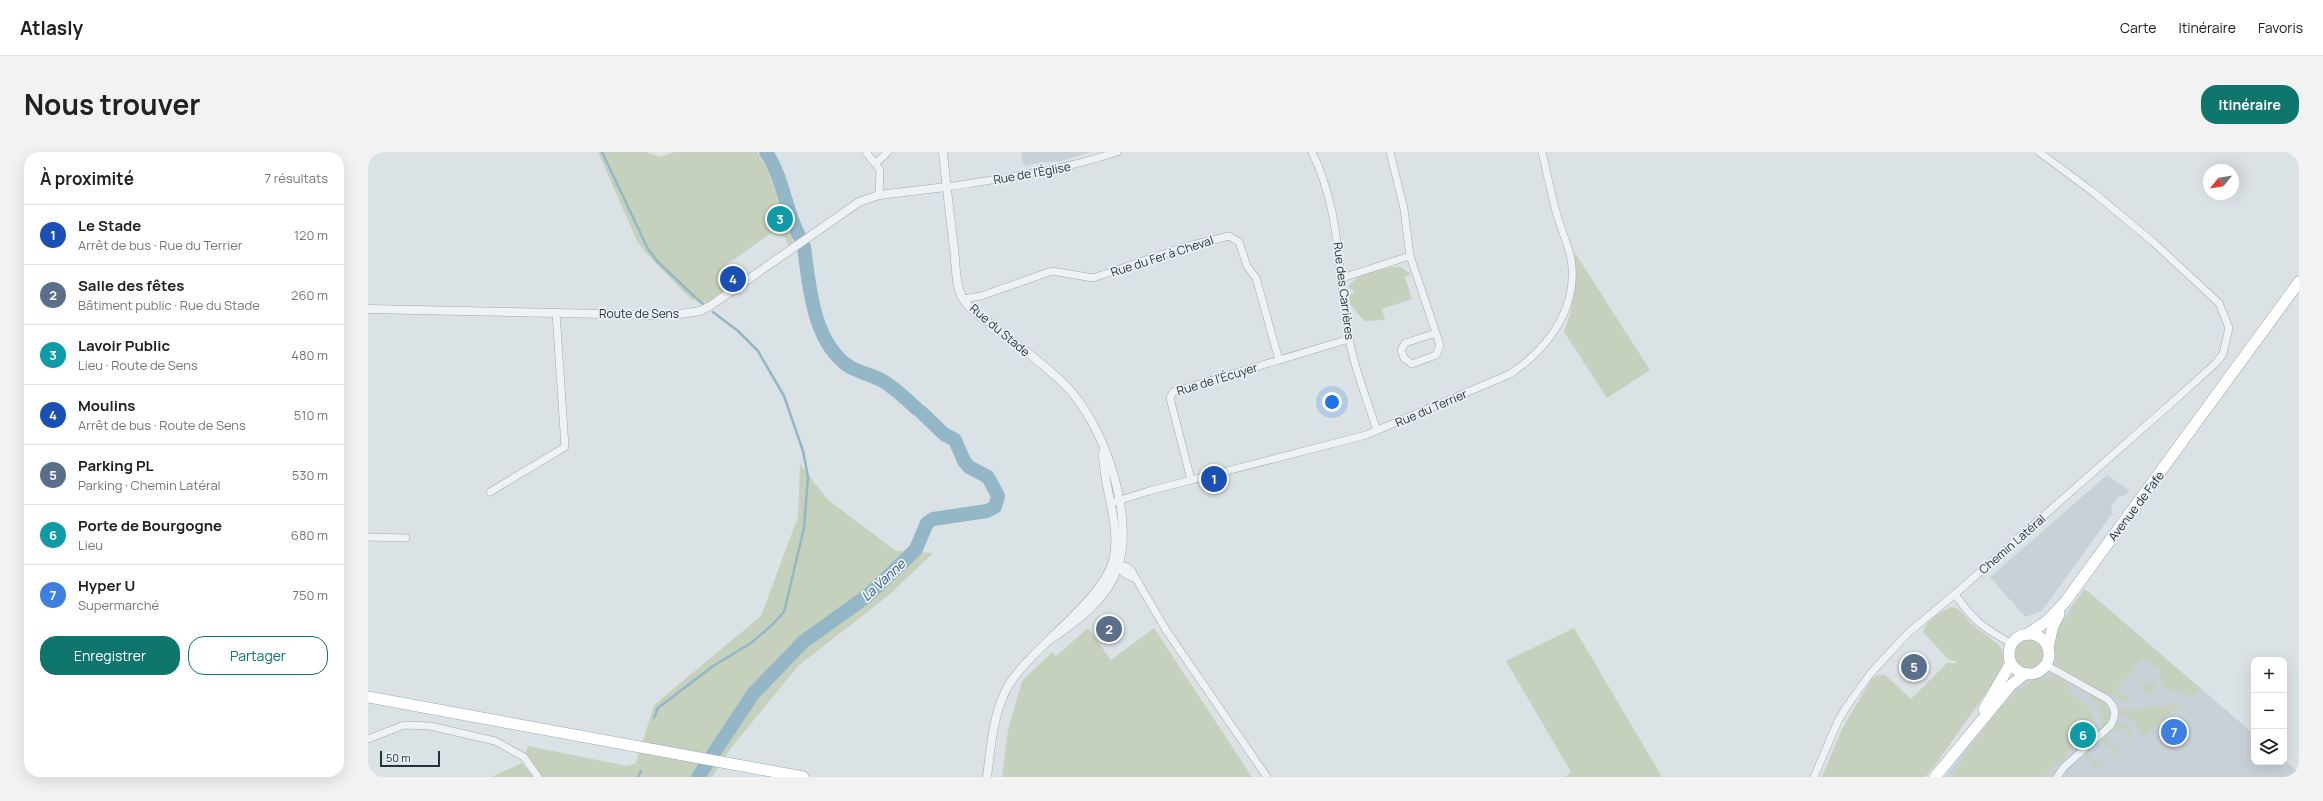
<!DOCTYPE html>
<html lang="fr">
<head>
<meta charset="utf-8">
<style>
  body { margin:0; font-family:Manrope,sans-serif; background:#f2f2f2; color:#202124 }
  .controls { position:absolute; right:12px; bottom:12px; display:grid; overflow:hidden; border-radius:8px; box-shadow:0 4px 16px #0002 }
  .controls button { width:36px; height:36px; display:grid; place-items:center; padding:0; border:0; border-bottom:1px solid #e0e0e0; background:#fff; color:#202124; font:20px sans-serif }
  .compass { position:absolute; left:1835px; top:12px; width:36px; height:36px; border-radius:50%; background:#fff; box-shadow:0 4px 16px #0002; rotate:240deg }
  .scale { position:absolute; left:12px; bottom:10px; width:60px; box-sizing:border-box; padding-left:4px; border:2px solid #25323d; border-top:0; font-size:11px; line-height:14px; white-space:nowrap; color:#25323d; -webkit-text-stroke:3px #eaf0f4; paint-order:stroke }
  .you { position:absolute; left:964px; top:250px; width:14px; height:14px; margin:-10px; border:3px solid #fff; border-radius:50%; background:#1a73e8; box-shadow:0 0 0 6px #1a73e833 }
  .badge { display:grid; place-items:center; width:26px; height:26px; border-radius:50%; background:#0f766e; color:#fff; font-size:13px; font-weight:700 }
  .pin { position:absolute; translate:-50% -50%; border:2px solid #fff; box-shadow:0 1px 4px #0006 }
  .list { margin:0; padding:0; list-style:none }
  h2 { display:flex; justify-content:space-between; align-items:center; height:52px; margin:0; padding:0 16px; font-size:17px }
  h2 small { font-size:13px; font-weight:400; color:#757577 }
  .list li { display:grid; grid-template-columns:26px 1fr auto; gap:12px; align-items:center; box-sizing:border-box; height:60px; padding:0 16px; border-top:1px solid #e0e0e0 }
  .list b { display:block; font-size:15px; white-space:nowrap }
  .list p { margin:0; font-size:13px; white-space:nowrap; color:#757577 }
  .list em { font-size:13px; font-style:normal; color:#757577 }
  .actions { display:flex; gap:8px; padding:12px 16px }
  .actions a { flex:1; padding:9px 0; border:1px solid #0f766e; border-radius:16px; text-align:center; font-size:14px; color:#0f766e }
  .actions .main { background:#0f766e; color:#fff }
  .icon { flex:none; width:22px; height:22px; fill:none; stroke:currentColor; stroke-width:2; stroke-linecap:round; stroke-linejoin:round }
  .map { position:relative; flex:none; width:1931px; height:625px; overflow:hidden; border-radius:16px }
  header { display:flex; align-items:center; gap:24px; box-sizing:border-box; height:56px; padding:0 20px; background:#fff; border-bottom:1px solid #e0e0e0 }
  header strong { font-size:19px }
  nav { display:flex; gap:22px; margin-inline-start:auto; font-size:14px }
  .intro { display:flex; align-items:center; justify-content:space-between; box-sizing:border-box; height:96px; padding:0 24px }
  h1 { margin:0; font-size:28px }
  .button { padding:10px 18px; border-radius:16px; background:#0f766e; color:#fff; font-size:14px; font-weight:700 }
  main { display:flex; gap:24px; padding:0 24px }
  aside { flex:1; background:#fff; border-radius:16px; box-shadow:0 4px 16px #0002 }
  .map>svg:first-child { display:block }
  .built { fill:#c9d1d8 }
  .green { fill:#c5d1bc }
  .lines { fill:none; stroke-linecap:round; stroke-linejoin:round }
  .stream { stroke:#94b7c8; stroke-width:2.5 }
  .river { stroke:#94b7c8; stroke-width:14 }
  .minor-casing { stroke:#a1aab0; stroke-width:8 }
  .tertiary-casing { stroke:#a1aab0; stroke-width:9 }
  .primary-casing { stroke:#9aa8b2; stroke-width:12 }
  .minor { stroke:#eef2f5; stroke-width:7 }
  .tertiary { stroke:#eef2f5; stroke-width:8 }
  .primary { stroke:#fff; stroke-width:11 }
  .labels { text-anchor:middle; dominant-baseline:central; stroke-width:3.5; stroke-linejoin:round; paint-order:stroke }
  .street-label { font-size:12px; fill:#25323d; stroke:#eaf0f4 }
  .water-label { font-size:13px; font-style:italic; fill:#2e5972; stroke:#eaf0f4 }
</style>
</head>
<body>
<header>
<strong>Atlasly</strong>
<nav><a>Carte</a><a>Itinéraire</a><a>Favoris</a></nav>
</header>
<div class="intro"><h1>Nous trouver</h1><a class="button">Itinéraire</a></div>
<main>
<aside>
<h2>À proximité<small>7 résultats</small></h2>
<ul class="list">
<li><span class="badge" style="background:#1a4fb4">1</span><div><b>Le Stade</b><p>Arrêt de bus · Rue du Terrier</p></div><em>120 m</em></li>
<li><span class="badge" style="background:#5c6f8a">2</span><div><b>Salle des fêtes</b><p>Bâtiment public · Rue du Stade</p></div><em>260 m</em></li>
<li><span class="badge" style="background:#0f9aa8">3</span><div><b>Lavoir Public</b><p>Lieu · Route de Sens</p></div><em>480 m</em></li>
<li><span class="badge" style="background:#1a4fb4">4</span><div><b>Moulins</b><p>Arrêt de bus · Route de Sens</p></div><em>510 m</em></li>
<li><span class="badge" style="background:#5c6f8a">5</span><div><b>Parking PL</b><p>Parking · Chemin Latéral</p></div><em>530 m</em></li>
<li><span class="badge" style="background:#0f9aa8">6</span><div><b>Porte de Bourgogne</b><p>Lieu</p></div><em>680 m</em></li>
<li><span class="badge" style="background:#3f7fe0">7</span><div><b>Hyper U</b><p>Supermarché</p></div><em>750 m</em></li>
</ul>
<div class="actions"><a class="main">Enregistrer</a><a>Partager</a></div>
</aside>
<div class="map">
<svg width="1931" height="625" viewBox="0 0 1931 625">
  <rect width="100%" height="100%" fill="#dbe2e6"/>
  <g class="built">
    <polygon points="653,0 723,0 693,9 663,12 658,15 654,9"/>
    <polygon points="1739,323 1761,338 1758,343 1750,345 1743,356 1744,362 1674,459 1657,465 1622,425"/>
    <polygon points="1716,437 1886,582 1886,610 1916,610 1916,608 1931,621 1931,625 1577,625"/>
  </g>
  <g class="green">
    <polygon points="230,0 277,0 293,5 306,0 389,0 399,16 425,90 420,94 417,85 403,81 358,113 369,129 339,151 323,147 278,101 269,89"/>
    <polygon points="1207,101 1282,218 1239,246 1196,180 1203,159"/>
    <path d="M 1023,115 L 1033,115 L 1043,122 L 1037,125 L 1044,147 L 1014,157 L 1017,168 L 996,169 L 982,152 L 981,142 L 986,141 L 985,137 L 980,137 C 983,123 1012,119 1023,115 Z"/>
    <polygon points="432,312 460,348 528,399 565,401 521,443 430,514 363,596 344,625 173,625 157,604 160,594 259,614 268,611 286,553 393,464 430,365"/>
    <polygon points="1716,437 1723,442 1832,536 1824,545 1812,539 1798,538 1790,523 1793,519 1775,505 1765,514 1766,515 1763,520 1781,534 1786,530 1788,538 1777,541 1775,539 1778,534 1761,522 1752,532 1749,538 1761,547 1765,543 1767,546 1759,549 1751,548 1705,523 1691,514 1687,508 1685,494 1690,479"/>
    <path d="M 1584,455 C 1594,457 1598,467 1605,473 C 1626,491 1647,494 1629,526 L 1562,620 L 1557,625 L 1454,625 L 1474,577 L 1503,528 L 1509,523 L 1517,523 L 1543,547 L 1579,511 L 1589,511 L 1589,510 L 1580,507 L 1555,480 C 1556,471 1575,457 1584,455 Z"/>
    <polygon points="720,476 743,508 786,476 884,625 634,625 640,578 654,529 684,500 688,504"/>
    <polygon points="1206,476 1294,625 1197,625 1203,620 1138,509"/>
    <circle cx="1661" cy="502" r="15"/>
    <path d="M 1676,525 C 1682,525 1695,526 1699,532 C 1701,535 1701,538 1703,541 C 1713,551 1733,559 1722,575 L 1720,574 L 1711,585 L 1710,590 L 1697,602 L 1699,606 L 1695,609 L 1689,609 L 1676,625 L 1583,625 C 1605,595 1639,533 1676,525 Z"/>
    <path d="M 1724,542 C 1737,550 1750,562 1735,576 L 1732,555 L 1722,544 Z"/>
    <polygon points="1813,552 1776,584 1764,569 1752,561 1756,556 1769,560 1772,556"/>
    <path d="M 1753,570 C 1759,571 1765,579 1764,584 L 1761,588 L 1759,587 L 1762,582 L 1753,575 L 1749,579 L 1747,577 L 1748,574 Z"/>
    <polygon points="1739,583 1741,585 1738,589 1749,597 1752,593 1754,594 1744,604 1742,602 1745,598 1734,590 1731,594 1730,592"/>
    <polygon points="1722,598 1720,604 1732,612 1736,608 1737,609 1729,618 1724,614 1726,611 1716,604 1712,608"/>
    <polygon points="154,611 165,625 124,625"/>
  </g>
  <g class="lines">
    <g class="stream">
      <polyline points="234,0 280,97 290,110 327,145"/>
      <polyline points="329,147 335,152"/>
      <polyline points="286,566 290,556 345,514 383,491 404,473 416,460 436,376 440,325 435,299 416,244 390,199 370,179 345,160"/>
      <polyline points="270,625 273,619"/>
    </g>
    <g class="river">
      <path d="M 398,0 C 415,25 417,57 431,84"/>
      <path d="M 436,95 C 441,133 445,192 482,215 C 491,220 503,223 513,228 C 526,235 538,247 549,257"/>
      <polyline points="330,625 385,542 435,490 499,444 538,407 548,397 559,371 565,367 619,359 627,355 630,344 620,325 601,315 596,309 587,288 576,282 553,260"/>
    </g>
    <g class="minor-casing">
      <g id="minor">
        <polyline points="498,0 512,18 511,43"/>
        <path d="M 944,0 C 974,62 969,121 981,186 C 986,217 1000,249 1009,279"/>
        <polyline points="1022,0 1036,57 1042,104 1068,181 1037,191 1033,198 1036,206 1044,212 1068,203 1072,194 1068,181"/>
        <polyline points="508,11 520,0"/>
        <path d="M 578,35 C 637,26 692,19 749,0"/>
        <polyline points="974,126 1042,104"/>
        <polyline points="595,147 613,144 684,119 725,126 816,95 861,84 871,90 879,114 888,126 911,208"/>
        <polyline points="823,328 802,246 805,240 981,187"/>
        <polyline points="122,340 197,295 188,160"/>
        <path d="M 746,350 L 781,339 L 998,283 L 1142,222 C 1181,196 1211,155 1203,107 C 1200,92 1193,77 1189,63 C 1183,42 1179,21 1174,0"/>
        <polyline points="0,385 38,386"/>
        <polyline points="748,413 757,422 768,427"/>
        <polyline points="751,415 757,414 763,418 798,478 899,625"/>
        <path d="M 1587,442 C 1605,469 1616,476 1644,492"/>
        <path d="M 1678,513 L 1739,547 C 1748,555 1749,564 1742,574 L 1696,615 L 1689,625"/>
        <polyline points="0,587 36,573 62,574 127,589 156,605 170,625"/>
        <polyline points="1446,625 1470,569 1479,554 1502,522 1540,481 1587,442 1807,248 1848,211 1855,202 1861,176 1851,151 1785,90 1725,40 1671,0"/>
      </g>
    </g>
    <g class="tertiary-casing">
      <g id="tertiary">
        <path d="M 575,0 C 578,32 582,64 586,96 C 588,112 587,133 595,147 C 601,157 615,166 624,173 C 649,193 677,212 699,235 C 736,273 767,364 750,415 C 740,447 709,469 683,487"/>
        <polyline points="0,157 285,163 312,162 332,159 342,154 491,50 511,43 578,35"/>
        <path d="M 619,625 C 623,594 625,558 642,531 C 666,494 734,449 745,409 C 754,373 735,336 735,301"/>
      </g>
    </g>
    <g class="primary-casing">
      <g id="primary">
        <polyline points="1660,482 1679,469 1697,450 1931,130"/>
        <circle cx="1661" cy="502" r="20"/>
        <polyline points="1680,495 1685,474 1691,462"/>
        <polyline points="0,545 435,625"/>
        <polyline points="1616,557 1643,511"/>
        <polyline points="1567,625 1643,533 1657,522"/>
      </g>
    </g>
    <use href="#minor" class="minor"/>
    <use href="#tertiary" class="tertiary"/>
    <use href="#primary" class="primary"/>
  </g>
  <g class="labels">
    <g class="street-label">
      <text transform="translate(664 21) rotate(-10)">Rue de l'Église</text>
      <text transform="translate(794 104) rotate(-18)">Rue du Fer à Cheval</text>
      <text transform="translate(976 139) rotate(83)">Rue des Carrières</text>
      <text x="271" y="161">Route de Sens</text>
      <text transform="translate(632 178) rotate(40)">Rue du Stade</text>
      <text transform="translate(849 227) rotate(-17)">Rue de l’Écuyer</text>
      <text transform="translate(1063 256) rotate(-23)">Rue du Terrier</text>
      <text transform="translate(1768 354) rotate(-53)">Avenue de Fafe</text>
      <text transform="translate(1644 392) rotate(-41)">Chemin Latéral</text>
    </g>
    <g class="water-label">
      <text transform="translate(515 428) rotate(-43)">La Vanne</text>
    </g>
  </g>
</svg>
<div class="controls">
<button>+</button>
<button>−</button>
<button><svg class="icon" aria-label="layers" viewBox="0 0 24 24"><path d="M12 4l9 5-9 5-9-5zM3 14l9 5 9-5"/></svg></button>
</div>
<svg class="compass" viewBox="-18 -18 36 36"><path d="M0-13l5 13h-10z" fill="#e53935"/><path d="M0 13l5-13h-10z" fill="#757577"/></svg>
<div class="scale">50 m</div>
<div class="you"></div>
<div class="pin badge" style="left:846px;top:327px;background:#1a4fb4">1</div>
<div class="pin badge" style="left:741px;top:477px;background:#5c6f8a">2</div>
<div class="pin badge" style="left:412px;top:67px;background:#0f9aa8">3</div>
<div class="pin badge" style="left:365px;top:127px;background:#1a4fb4">4</div>
<div class="pin badge" style="left:1546px;top:515px;background:#5c6f8a">5</div>
<div class="pin badge" style="left:1715px;top:583px;background:#0f9aa8">6</div>
<div class="pin badge" style="left:1806px;top:580px;background:#3f7fe0">7</div>
</div>
</main>
</body>
</html>
